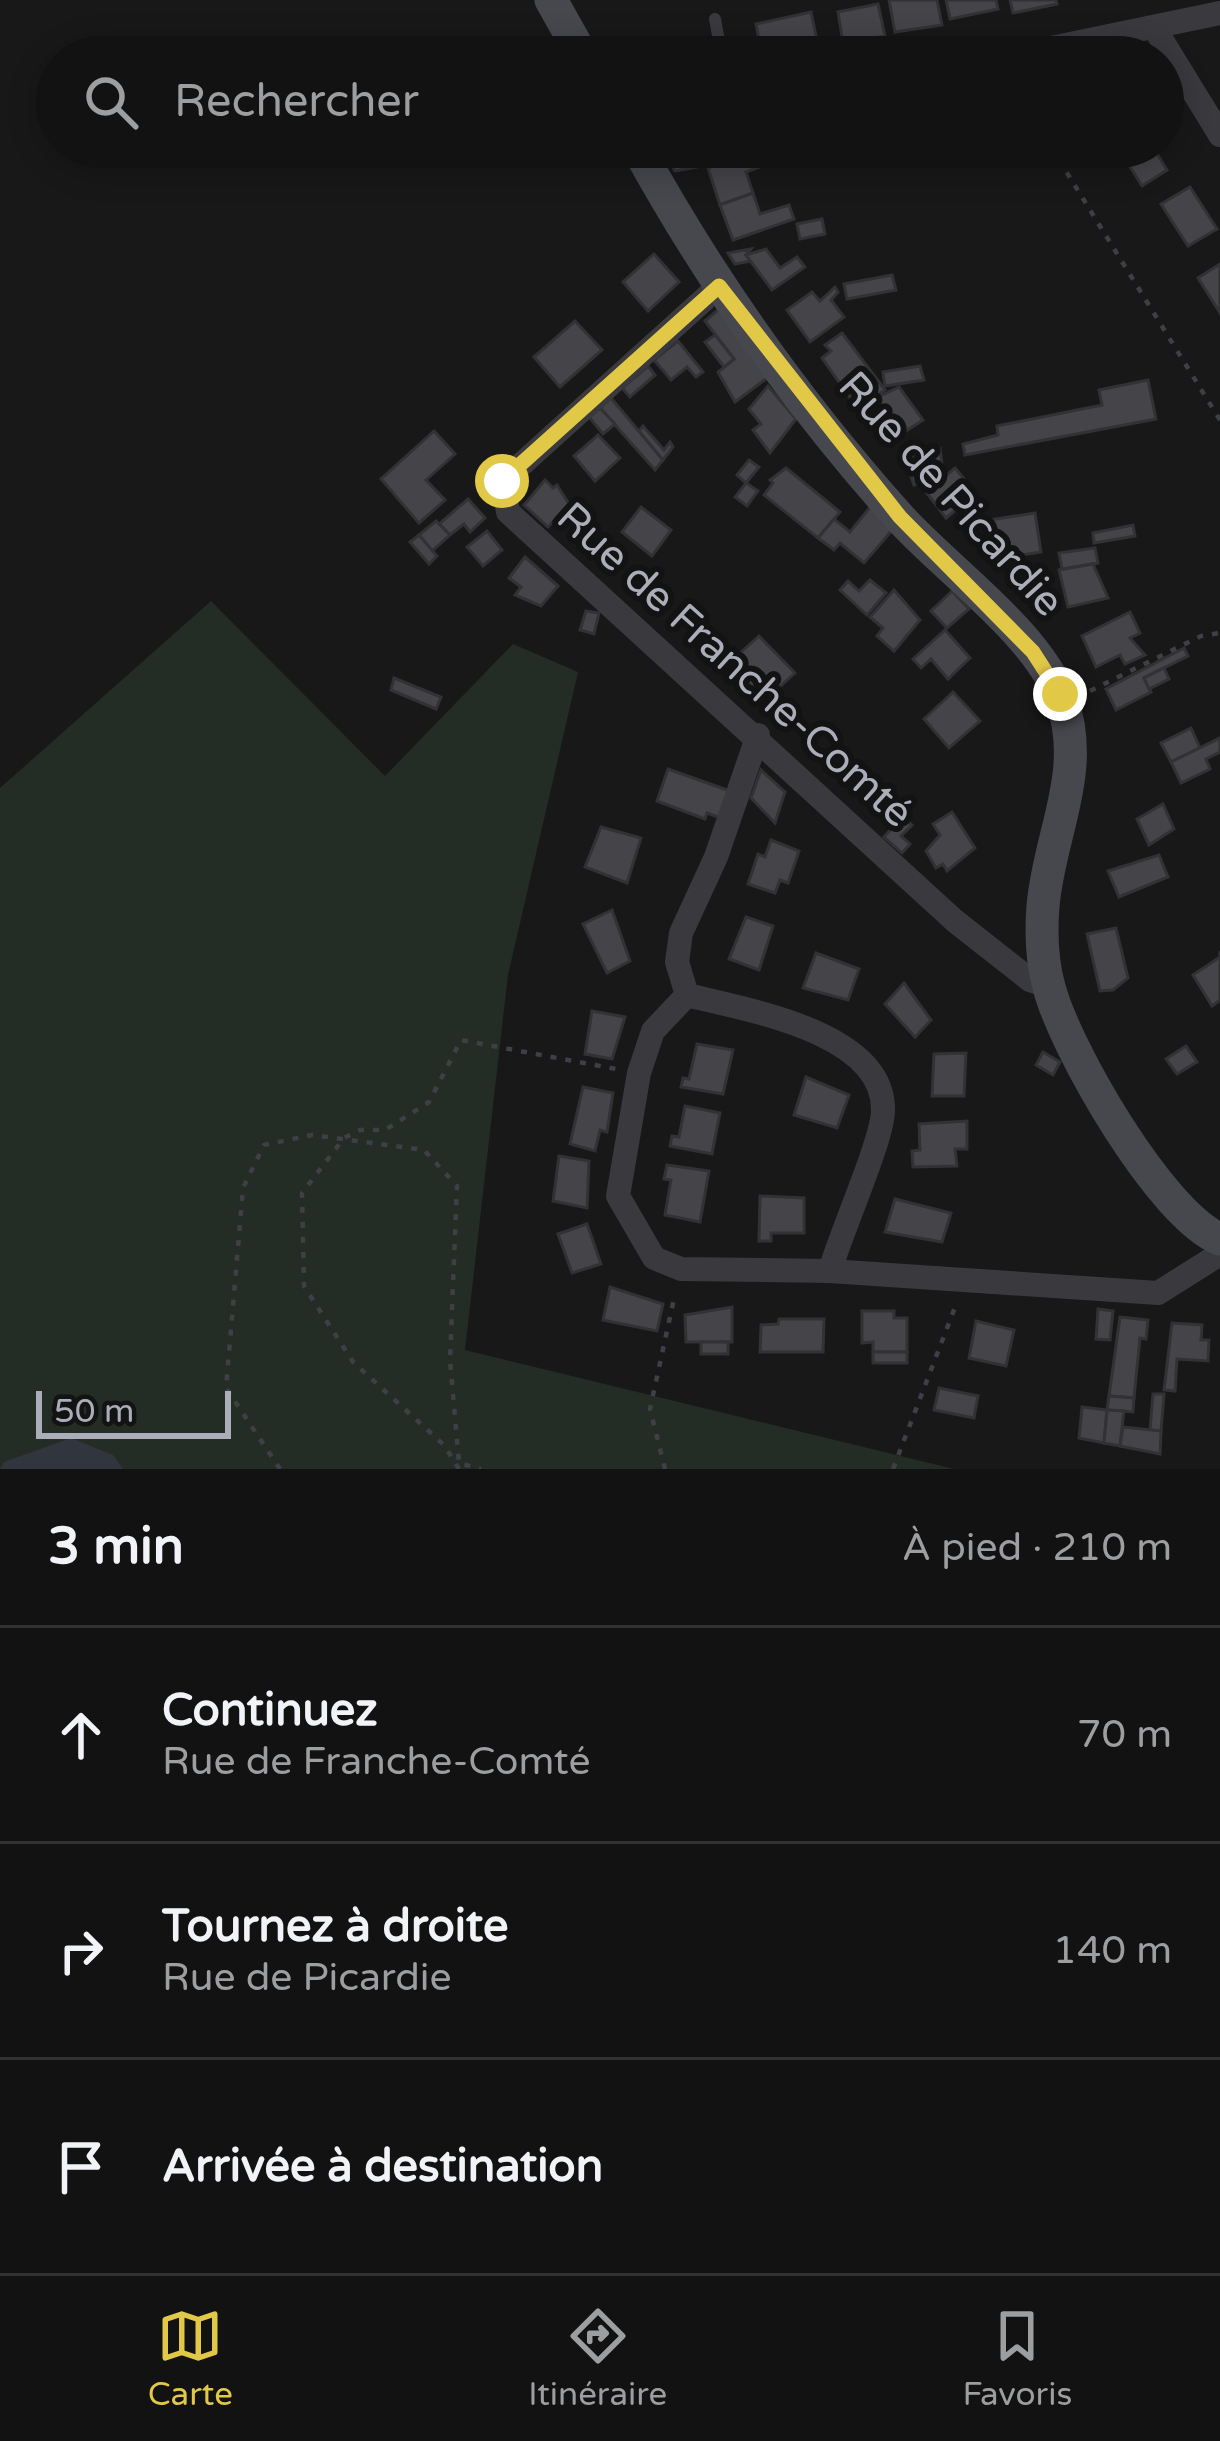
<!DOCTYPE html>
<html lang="fr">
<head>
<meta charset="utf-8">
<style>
  body { margin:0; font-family:"Varela Round",sans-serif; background:#1f2021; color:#f1f3f6 }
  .scale { position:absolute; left:36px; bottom:30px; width:195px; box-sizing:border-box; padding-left:12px; border:6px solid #abadb8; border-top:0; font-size:33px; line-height:42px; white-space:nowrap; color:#abadb8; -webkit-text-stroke:9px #131314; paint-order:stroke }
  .stop { position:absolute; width:36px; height:36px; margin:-27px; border:9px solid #e2c847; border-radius:50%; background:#fff }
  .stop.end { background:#e2c847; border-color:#fff; box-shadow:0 3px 12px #0008 }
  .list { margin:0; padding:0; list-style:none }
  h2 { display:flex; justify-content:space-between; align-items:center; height:156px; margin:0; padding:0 48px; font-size:51px }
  h2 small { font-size:39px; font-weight:400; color:#9c9ea0 }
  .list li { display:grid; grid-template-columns:78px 1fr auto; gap:36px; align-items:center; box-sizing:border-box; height:216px; padding:0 48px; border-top:3px solid #313233 }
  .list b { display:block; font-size:45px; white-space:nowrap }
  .list p { margin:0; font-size:39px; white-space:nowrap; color:#9c9ea0 }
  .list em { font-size:39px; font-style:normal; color:#9c9ea0 }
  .icon { flex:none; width:66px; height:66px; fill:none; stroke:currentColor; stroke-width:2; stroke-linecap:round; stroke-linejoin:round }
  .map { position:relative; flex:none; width:1220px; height:1469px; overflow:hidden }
  .search { position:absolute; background:#121213; box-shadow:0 6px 30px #0003; left:36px; right:36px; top:36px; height:132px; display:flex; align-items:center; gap:30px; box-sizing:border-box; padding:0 42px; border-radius:66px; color:#9c9ea0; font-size:45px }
  .sheet { height:804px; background:#121213 }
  nav { display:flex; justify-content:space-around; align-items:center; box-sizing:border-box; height:168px; border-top:3px solid #313233; background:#121213; font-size:33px; color:#9c9ea0 }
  nav a { display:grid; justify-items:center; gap:6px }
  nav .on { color:#e2c847 }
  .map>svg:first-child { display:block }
  .green { fill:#242c26 }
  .water { fill:#31363e }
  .building { fill:#454549; stroke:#323235; stroke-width:3 }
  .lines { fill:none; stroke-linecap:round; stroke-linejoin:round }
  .path { stroke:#3f4045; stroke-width:4.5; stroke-dasharray:6 9; stroke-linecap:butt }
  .lane { stroke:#39393e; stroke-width:12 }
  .street { stroke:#39393e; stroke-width:24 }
  .secondary { stroke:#47484e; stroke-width:33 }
  .route { stroke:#e2c847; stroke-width:15 }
  .labels { text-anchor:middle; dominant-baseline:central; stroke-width:12; stroke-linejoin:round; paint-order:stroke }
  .street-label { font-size:42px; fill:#abadb8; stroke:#131314 }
</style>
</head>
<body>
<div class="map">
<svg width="1220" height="1469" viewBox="0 0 1220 1469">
  <rect width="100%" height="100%" fill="#181819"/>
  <polygon class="green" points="211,601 385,776 513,644 578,672 508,975 465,1350 954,1469 0,1469 0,788"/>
  <polygon class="water" points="71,1438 113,1455 123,1469 0,1469 4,1462"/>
  <g class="building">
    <polygon points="889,0 937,0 942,25 895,32"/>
    <polygon points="946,0 996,0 998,9 950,19"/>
    <polygon points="1010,0 1056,0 1057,4 1013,13"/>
    <polygon points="878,4 885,36 843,43 838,12"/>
    <polygon points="811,12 818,45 762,56 756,24"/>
    <polygon points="699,147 702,166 675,171 665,153"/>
    <polygon points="768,147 773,162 746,172 753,193 720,205 708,168"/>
    <polygon points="1153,147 1167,170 1142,186 1119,149"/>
    <polygon points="1190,187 1217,229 1188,246 1161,204"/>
    <polygon points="753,193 760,214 789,205 794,219 733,240 720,205"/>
    <polygon points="822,219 825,234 800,239 797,224"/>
    <polygon points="751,249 746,255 751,261 735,264 728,253"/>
    <polygon points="766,249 780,268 797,257 805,267 772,290 746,255"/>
    <polygon points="654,254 679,282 648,311 623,282"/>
    <polygon points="1220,264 1220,313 1198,278"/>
    <polygon points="892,275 896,290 847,299 844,284"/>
    <polygon points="835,287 838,292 831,300 844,317 810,342 787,310 812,292 820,301"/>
    <polygon points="719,309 770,376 735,402 718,372 734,359 705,321"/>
    <polygon points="575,321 602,350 560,387 534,357"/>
    <polygon points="842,333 885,390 858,409 822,358 831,351 825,345"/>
    <polygon points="715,335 734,359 724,367 705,342"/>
    <polygon points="678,341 703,372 696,377 687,367 671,380 654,360"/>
    <polygon points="648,366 655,375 630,397 622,388"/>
    <polygon points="920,366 924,380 885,386 883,372"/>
    <polygon points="1148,380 1156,419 965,455 963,444 998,435 997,426 1102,405 1099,390"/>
    <polygon points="768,386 796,419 770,453 753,430 761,424 749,409"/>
    <polygon points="899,387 923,420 895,438 870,401"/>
    <polygon points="611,398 663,460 655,470 600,408"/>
    <polygon points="600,408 615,424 603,434 589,417"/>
    <polygon points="643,426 664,450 670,442 673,447 663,460 639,431"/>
    <polygon points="434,431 455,454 426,480 445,500 419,523 381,479"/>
    <polygon points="598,435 620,458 595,481 574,456"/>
    <polygon points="940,449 943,473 914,485 905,460"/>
    <polygon points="749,460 759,467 746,483 737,475"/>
    <polygon points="786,468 840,512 818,538 764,495 773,483 770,480"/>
    <polygon points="955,468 976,493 946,518 926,492"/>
    <polygon points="545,480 553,488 557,485 569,504 548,527 524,505"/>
    <polygon points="746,483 758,491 747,506 735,497"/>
    <polygon points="468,499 485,518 470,532 464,524 450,535 439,524"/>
    <polygon points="871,506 894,528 864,563 840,543 834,550 818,538 834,519 850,532"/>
    <polygon points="641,507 671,530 652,556 622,532"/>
    <polygon points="1035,513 1041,552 990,560 983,521"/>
    <polygon points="436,521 450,535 432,551 419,535"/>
    <polygon points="1133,525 1135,536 1094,543 1093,533"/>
    <polygon points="487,531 502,550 483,566 467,547"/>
    <polygon points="419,535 437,556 429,564 410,542"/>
    <polygon points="1095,548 1098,563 1062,569 1059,553"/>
    <polygon points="525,557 558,586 541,606 515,595 521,587 509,578"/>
    <polygon points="1093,564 1108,598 1068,607 1059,570"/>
    <polygon points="870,580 886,593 867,615 840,590 848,581 859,591"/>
    <polygon points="894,590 920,620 894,651 877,636 883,628 870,617"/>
    <polygon points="952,591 969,609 947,628 931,611"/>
    <polygon points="586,611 599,613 594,634 580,630"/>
    <polygon points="1130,612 1140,633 1130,638 1145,655 1125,664 1120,655 1096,667 1082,636"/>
    <polygon points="945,630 970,658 948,679 931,659 921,668 913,659"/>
    <polygon points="759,636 795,673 765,700 729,663"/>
    <polygon points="1184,648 1188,656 1144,678 1151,692 1116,710 1106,689"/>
    <polygon points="1164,668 1169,679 1149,689 1144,678"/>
    <polygon points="394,678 441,697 436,709 391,690"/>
    <polygon points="953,692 980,721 949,748 924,719"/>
    <polygon points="1191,728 1200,748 1171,762 1161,743"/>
    <polygon points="1220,738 1220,752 1206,759 1210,769 1181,783 1171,762"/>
    <polygon points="668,769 730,791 721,818 707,813 705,819 657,801"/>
    <polygon points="761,770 785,792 775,823 751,798"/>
    <polygon points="1163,804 1174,829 1149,845 1137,819"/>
    <polygon points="952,812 975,848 947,871 943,864 936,868 926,851 940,835 933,824"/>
    <polygon points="902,816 912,825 901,836 910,844 902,853 884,837"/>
    <polygon points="601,827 641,838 627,883 585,867"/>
    <polygon points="771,840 799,851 788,883 780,880 775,893 748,884 758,854 765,857"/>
    <polygon points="1159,855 1168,877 1119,897 1108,871"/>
    <polygon points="612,910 630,961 607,973 583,924"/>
    <polygon points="746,917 773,926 759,970 729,959"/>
    <polygon points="1116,928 1128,978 1113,990 1100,991 1087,934"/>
    <polygon points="1220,951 1220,1000 1212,1006 1193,975 1220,957"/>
    <polygon points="816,953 859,969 848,1000 803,988"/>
    <polygon points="904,983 931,1020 915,1037 885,1004"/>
    <polygon points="592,1011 625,1017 612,1059 585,1054"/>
    <polygon points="697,1044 733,1050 723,1094 681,1087 683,1078 689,1079"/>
    <polygon points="1186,1046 1197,1062 1177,1074 1166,1059"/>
    <polygon points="1043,1052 1060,1062 1053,1075 1036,1065"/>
    <polygon points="966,1053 964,1096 932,1096 934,1054"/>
    <polygon points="806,1077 849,1095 837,1128 794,1115"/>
    <polygon points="583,1087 613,1093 607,1132 600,1130 595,1151 570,1144"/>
    <polygon points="685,1106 720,1113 712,1154 670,1146 672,1136 679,1137"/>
    <polygon points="967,1121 967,1149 955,1149 957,1166 913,1167 912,1151 920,1150 919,1124"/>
    <polygon points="559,1156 589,1161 587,1208 553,1201"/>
    <polygon points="667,1165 709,1171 700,1222 665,1215 671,1180 664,1179"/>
    <polygon points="760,1196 804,1198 804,1233 771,1233 771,1241 759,1241"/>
    <polygon points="895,1199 951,1213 942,1242 885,1232"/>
    <polygon points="587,1224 601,1264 572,1273 558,1234"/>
    <polygon points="610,1287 663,1304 657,1331 603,1320"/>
    <polygon points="732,1307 732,1342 686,1342 685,1315"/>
    <polygon points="1098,1309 1113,1311 1110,1340 1096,1339"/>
    <polygon points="862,1311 894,1311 894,1318 907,1318 907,1352 873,1352 873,1342 862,1343"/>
    <polygon points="1120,1317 1148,1320 1146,1339 1140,1338 1134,1398 1109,1396"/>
    <polygon points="779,1319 824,1319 823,1352 760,1352 761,1325 778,1324"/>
    <polygon points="976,1321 1014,1330 1006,1366 969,1358"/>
    <polygon points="1172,1323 1202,1325 1201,1340 1209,1340 1208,1361 1177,1359 1175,1391 1164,1390"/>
    <rect x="701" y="1342" width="27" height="12"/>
    <rect x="873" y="1352" width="34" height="11"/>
    <polygon points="939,1388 978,1396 974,1418 934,1410"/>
    <polygon points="1153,1394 1164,1394 1161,1431 1150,1430"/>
    <polygon points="1109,1396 1134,1398 1133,1412 1107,1410"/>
    <polygon points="1082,1407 1107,1410 1104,1443 1079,1438"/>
    <polygon points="1107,1410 1124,1411 1120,1446 1104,1443"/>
    <polygon points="1123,1427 1161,1431 1160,1454 1120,1446"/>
  </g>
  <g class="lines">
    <g class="path">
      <polyline points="1051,147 1220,420"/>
      <polyline points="1090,691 1201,636 1220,633"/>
      <polyline points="280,1469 226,1388 243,1188 264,1145 312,1135 424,1150 457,1186 450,1360 459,1463 481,1469"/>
      <polyline points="459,1469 444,1445 353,1362 304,1286 302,1193 344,1138 360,1130 385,1130 429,1102 461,1040 616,1069"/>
      <polyline points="665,1469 650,1409 675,1294"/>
      <polyline points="893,1469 957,1302"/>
    </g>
    <polyline class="lane" points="715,19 722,57"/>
    <g class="street">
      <polyline points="1155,29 1220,135"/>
      <polyline points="1008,57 1220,13"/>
      <polyline points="719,286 503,481 508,512 955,921 1030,980 1048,986"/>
      <path d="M 758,735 L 716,857 L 681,933 L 677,962 L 687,995 C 747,1010 884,1032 883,1110 C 883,1140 840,1234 830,1271"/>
      <polyline points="687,995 653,1031 639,1073 618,1196 654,1258 681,1269 830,1271 1158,1293 1220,1254"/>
    </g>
    <g class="secondary">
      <polyline points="551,0 583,57"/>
      <path d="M 637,147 C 710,280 799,405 900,518 C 947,570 1040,635 1062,701 C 1087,772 1049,835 1043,906 C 1041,932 1042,962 1049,987 C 1065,1049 1161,1215 1220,1239"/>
    </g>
  </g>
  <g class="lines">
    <polyline class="route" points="502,481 719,286 900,517 1033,652 1060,694"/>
  </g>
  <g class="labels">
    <g class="street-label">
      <text transform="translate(951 494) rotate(48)">Rue de Picardie</text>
      <text transform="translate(735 665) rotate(42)">Rue de Franche-Comté</text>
    </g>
  </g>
</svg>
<div class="scale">50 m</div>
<div class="stop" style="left:502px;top:481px"></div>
<div class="stop end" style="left:1060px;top:694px"></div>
<div class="search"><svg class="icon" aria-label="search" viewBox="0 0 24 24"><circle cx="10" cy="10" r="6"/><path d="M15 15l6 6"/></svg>Rechercher</div>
</div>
<section class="sheet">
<h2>3 min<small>À pied · 210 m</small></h2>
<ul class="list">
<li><svg class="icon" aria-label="ahead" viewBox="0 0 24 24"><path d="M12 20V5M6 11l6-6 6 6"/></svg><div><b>Continuez</b><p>Rue de Franche-Comté</p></div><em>70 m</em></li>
<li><svg class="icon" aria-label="right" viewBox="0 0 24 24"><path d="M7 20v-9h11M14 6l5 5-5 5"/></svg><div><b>Tournez à droite</b><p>Rue de Picardie</p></div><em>140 m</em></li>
<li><svg class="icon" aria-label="arrive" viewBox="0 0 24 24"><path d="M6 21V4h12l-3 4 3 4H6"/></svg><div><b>Arrivée à destination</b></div></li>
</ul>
</section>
<nav>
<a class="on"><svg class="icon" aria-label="map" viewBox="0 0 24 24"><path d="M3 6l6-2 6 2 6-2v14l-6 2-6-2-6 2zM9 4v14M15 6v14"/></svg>Carte</a>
<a><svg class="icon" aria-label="directions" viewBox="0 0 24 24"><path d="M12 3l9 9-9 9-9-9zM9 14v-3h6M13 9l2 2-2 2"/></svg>Itinéraire</a>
<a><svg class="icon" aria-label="saved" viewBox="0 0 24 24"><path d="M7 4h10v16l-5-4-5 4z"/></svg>Favoris</a>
</nav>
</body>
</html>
